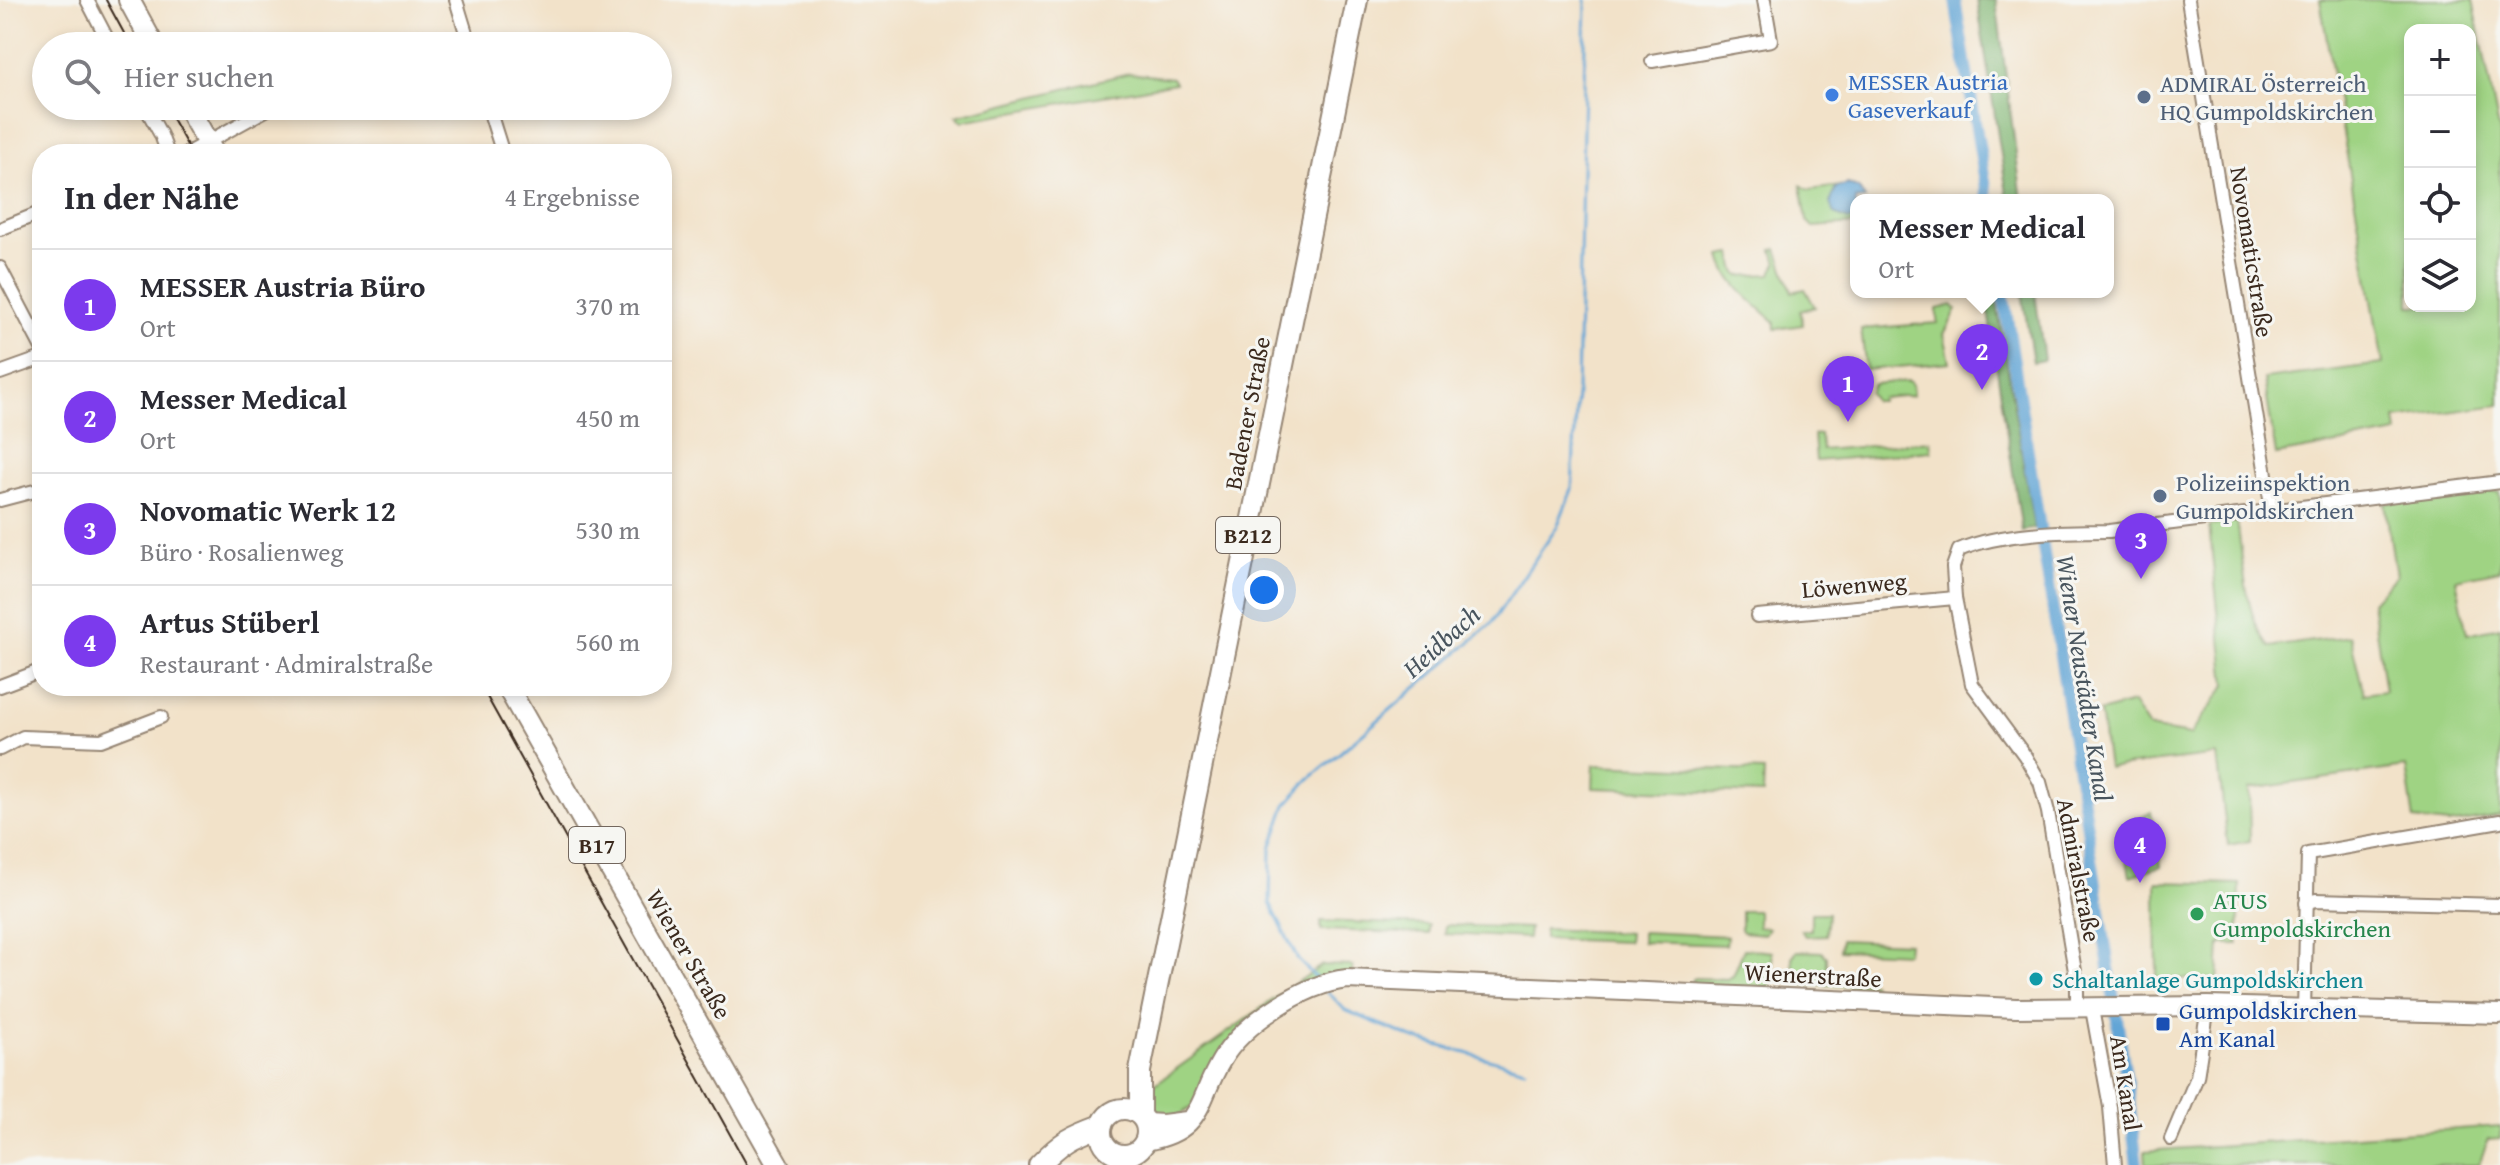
<!DOCTYPE html>
<html lang="de">
<head>
<meta charset="utf-8">
<style>
  body { margin:0; font-family:"Gentium Book Plus",serif; background:#f2f2f3; color:#2b2b33 }
  .controls { position:absolute; right:24px; top:24px; display:grid; overflow:hidden; border-radius:16px; box-shadow:0 4px 12px #0003 }
  .controls button { width:72px; height:72px; display:grid; place-items:center; padding:0; border:0; border-bottom:2px solid #e1e1e2; background:#fff; color:#2b2b33; font:40px sans-serif }
  .you { position:absolute; left:1264px; top:590px; width:28px; height:28px; margin:-20px; border:6px solid #fff; border-radius:50%; background:#1a73e8; box-shadow:0 0 0 12px #1a73e833 }
  .badge { display:grid; place-items:center; width:52px; height:52px; border-radius:50%; background:#7c3aed; color:#fff; font-size:26px; font-weight:700 }
  .pin { position:absolute; translate:-50% -66px; filter:drop-shadow(0 2px 4px #0008) }
  .pin::after { content:''; position:absolute; top:42px; width:28px; height:24px; background:inherit; clip-path:polygon(0 0,100% 0,50% 100%) }
  .popup { position:absolute; left:1850px; top:194px; width:264px; height:104px; box-sizing:border-box; display:grid; place-content:center; border-radius:16px; background:#fff; filter:drop-shadow(0 2px 6px #0005); font-size:26px; white-space:nowrap; color:#7c7c81 }
  .popup b { font-size:30px; color:#2b2b33 }
  .popup::after { content:''; position:absolute; left:50%; top:100%; margin-left:-16px; border:16px solid transparent; border-top-color:#fff }
  .list { margin:0; padding:0; list-style:none }
  h2 { display:flex; justify-content:space-between; align-items:center; height:104px; margin:0; padding:0 32px; font-size:34px }
  h2 small { font-size:26px; font-weight:400; color:#7c7c81 }
  .list li { display:grid; grid-template-columns:52px 1fr auto; gap:24px; align-items:center; box-sizing:border-box; height:112px; padding:0 32px; border-top:2px solid #e1e1e2 }
  .list b { display:block; font-size:30px; white-space:nowrap }
  .list p { margin:0; font-size:26px; white-space:nowrap; color:#7c7c81 }
  .list em { font-size:26px; font-style:normal; color:#7c7c81 }
  .icon { flex:none; width:44px; height:44px; fill:none; stroke:currentColor; stroke-width:2; stroke-linecap:round; stroke-linejoin:round }
  .map { position:relative; flex:none; width:2500px; height:1165px; overflow:hidden }
  .search { position:absolute; background:#fff; box-shadow:0 4px 12px #0003; left:32px; top:32px; width:640px; height:88px; display:flex; align-items:center; gap:20px; box-sizing:border-box; padding:0 28px; border-radius:44px; color:#7c7c81; font-size:30px }
  .panel { position:absolute; background:#fff; box-shadow:0 4px 12px #0003; left:32px; top:144px; width:640px; height:552px; border-radius:32px }
  .map>svg:first-child { display:block }
  .green { fill:#9fd383; stroke:#6d7e50; stroke-width:2; fill-rule:evenodd }
  .forest { fill:#7fb571; stroke:#5d7048; stroke-width:2 }
  .water { fill:#62a5d6; stroke:#4e687a; stroke-width:2 }
  .lines { fill:none; stroke-linecap:round; stroke-linejoin:round }
  .stream { stroke:#62a5d6; stroke-width:3 }
  .canal { stroke:#62a5d6; stroke-width:12 }
  .street-casing { stroke:#968674; stroke-width:16 }
  .secondary-casing { stroke:#968674; stroke-width:22 }
  .primary-casing { stroke:#968674; stroke-width:24 }
  .street { stroke:#fff; stroke-width:12 }
  .secondary { stroke:#fff; stroke-width:18 }
  .primary { stroke:#fff; stroke-width:20 }
  .tram { stroke:#3b2a1e; stroke-width:2 }
  .shop-dot { fill:#3f7fe0; stroke:#f6f6f2; stroke-width:3 }
  .service-dot { fill:#5c6f8a; stroke:#f6f6f2; stroke-width:3 }
  .leisure-dot { fill:#2e9e5b; stroke:#f6f6f2; stroke-width:3 }
  .culture-dot { fill:#0f9aa8; stroke:#f6f6f2; stroke-width:3 }
  .transit-dot { fill:#1a4fb4; stroke:#f6f6f2; stroke-width:3 }
  .labels { text-anchor:middle; dominant-baseline:central; stroke-width:6; stroke-linejoin:round; paint-order:stroke }
  .shield { fill:#f6f6f2; stroke:#73675e; stroke-width:2 }
  .shield-label { font-size:22px; font-weight:bold; fill:#3b2a1e }
  .shop-label { font-size:24px; fill:#366cbe; stroke:#f6f6f2; text-anchor:start }
  .service-label { font-size:24px; fill:#4e5e75; stroke:#f6f6f2; text-anchor:start }
  .street-label { font-size:24px; fill:#3b2a1e; stroke:#f6f6f2 }
  .leisure-label { font-size:24px; fill:#27864d; stroke:#f6f6f2; text-anchor:start }
  .culture-label { font-size:24px; fill:#0d838f; stroke:#f6f6f2; text-anchor:start }
  .transit-label { font-size:24px; fill:#164399; stroke:#f6f6f2; text-anchor:start }
  .water-label { font-size:26px; font-style:italic; fill:#49555e; stroke:#f6f6f2 }
</style>
</head>
<body>
<div class="map">
<svg width="2500" height="1165" viewBox="0 0 2500 1165">
  <rect width="100%" height="100%" fill="#f6f6f2"/>
  <filter id="ink" filterUnits="userSpaceOnUse"><feTurbulence type="fractalNoise" baseFrequency=".0125" numOctaves="2"/><feDisplacementMap in="SourceGraphic" scale="16" xChannelSelector="R" yChannelSelector="G"/><feConvolveMatrix kernelMatrix="1 2 1 2 8 2 1 2 1" color-interpolation-filters="sRGB"/></filter>
  <filter id="wash" filterUnits="userSpaceOnUse"><feTurbulence type="fractalNoise" baseFrequency=".006" numOctaves="4" result="noise"/><feDisplacementMap in="SourceGraphic" scale="32" xChannelSelector="R" yChannelSelector="G"/><feGaussianBlur stdDeviation="1.8" result="paint"/><feColorMatrix in="noise" values="0 0 0 0 0 0 0 0 0 0 0 0 0 0 0 0 0 1.4 0 .05"/><feComposite in="paint" operator="in"/></filter>
  <g filter="url(#wash)">
    <rect width="100%" height="100%" fill="#f2e2c9"/>
    <g class="green">
      <path d="M 2320,0 L 2473,0 L 2500,134 L 2500,405 L 2396,419 L 2398,433 L 2276,455 L 2264,379 L 2383,364 ZM 2410,30 L 2470,30 L 2470,306 L 2410,306 Z"/>
      <polygon points="1129,73 1172,78 1175,83 963,121 956,116"/>
      <polygon points="1801,185 1809,190 1842,186 1833,193 1856,218 1856,224 1813,227 1807,221"/>
      <path d="M 1777,249 L 1792,292 L 1805,289 L 1815,307 L 1800,311 L 1803,325 L 1775,329 L 1775,322 C 1754,303 1727,284 1721,256 L 1732,254 L 1736,271 L 1739,276 L 1771,274 L 1777,264 L 1773,250 Z"/>
      <polygon points="1952,305 1957,310 1944,334 1950,362 1866,370 1861,329 1937,323 1937,309"/>
      <polygon points="1909,381 1912,385 1913,395 1881,398 1881,401 1874,401 1869,393 1874,384"/>
      <polygon points="1820,434 1822,450 1930,441 1931,451 1816,461 1814,435"/>
      <path d="M 2489,492 L 2499,492 L 2500,499 L 2500,570 L 2456,579 L 2467,634 L 2500,627 L 2500,816 L 2448,824 L 2414,820 L 2406,767 L 2249,789 L 2250,841 L 2228,845 L 2217,755 L 2108,768 L 2100,712 L 2133,703 L 2149,728 L 2190,735 L 2226,685 L 2209,526 L 2237,521 C 2243,557 2245,621 2270,647 L 2350,636 L 2364,694 L 2385,691 L 2372,602 L 2396,576 L 2385,503 Z"/>
      <polygon points="1594,765 1764,771 1763,794 1593,788"/>
      <polygon points="2151,812 2161,866 2130,876 2121,825"/>
      <polygon points="2156,882 2240,884 2238,944 2220,944 2218,980 2157,978"/>
      <polygon points="1741,911 1758,911 1758,927 1768,928 1764,934 1743,932 1741,929"/>
      <polygon points="1811,913 1828,913 1826,935 1805,936 1801,930 1811,930"/>
      <polygon points="1321,921 1429,925 1429,934 1321,930"/>
      <polygon points="1445,925 1529,928 1528,938 1444,934"/>
      <polygon points="1544,929 1629,933 1628,942 1544,939"/>
      <polygon points="1642,932 1727,936 1726,945 1642,942"/>
      <polygon points="1841,940 1908,943 1907,953 1840,950"/>
      <polygon points="1744,949 1772,952 1773,975 1770,987 1764,990 1692,989 1693,978 1727,979 1733,976"/>
      <path d="M 1797,951 L 1822,952 L 1827,957 L 1827,975 C 1839,985 1857,982 1872,983 L 1873,987 L 1794,984 L 1792,957 Z"/>
      <polygon points="1322,965 1353,966 1352,973 1287,994 1190,1108 1178,1116 1155,1117 1147,1108 1144,1092"/>
      <polygon points="2500,1126 2500,1138 2488,1139 2479,1165 2146,1165 2145,1151"/>
    </g>
    <g class="forest">
      <polygon points="1977,0 1996,0 2022,200 2008,200"/>
      <polygon points="1985,292 1995,292 2034,528 2022,531"/>
      <polygon points="2022,292 2035,292 2044,360 2033,362"/>
    </g>
    <polygon class="water" points="1848,184 1859,189 1865,199 1856,200 1856,218 1849,220 1834,214 1830,203 1836,188"/>
    <g class="lines">
      <g class="stream">
        <polyline points="1317,979 1298,960 1270,903 1271,848 1286,805 1308,780 1491,624 1557,527 1572,489 1577,391 1586,0"/>
        <polyline points="1327,991 1345,1010 1415,1039 1525,1069"/>
      </g>
      <g class="canal">
        <polyline points="1955,0 1988,200"/>
        <polyline points="2003,292 2126,1076 2137,1165"/>
      </g>
    </g>
  </g>
  <g filter="url(#ink)">
    <g class="lines">
      <g class="street-casing">
        <g id="street">
          <polyline points="87,0 111,46"/>
          <polyline points="456,0 470,46"/>
          <polyline points="2188,0 2272,511"/>
          <polyline points="1652,61 1771,40 1764,0"/>
          <polyline points="145,106 161,135 168,154"/>
          <polyline points="488,106 503,154"/>
          <polyline points="186,154 273,106"/>
          <polyline points="0,229 42,212"/>
          <polyline points="0,268 42,348"/>
          <polyline points="0,373 42,358"/>
          <polyline points="0,500 42,489"/>
          <polyline points="1757,616 1955,598"/>
          <polyline points="0,686 42,670"/>
          <polyline points="0,749 23,737 101,740 161,717"/>
          <polyline points="2306,903 2316,900 2500,905"/>
          <path d="M 2077,1008 L 2077,983 L 2048,812 L 2040,782 L 2025,756 L 1972,684 L 1955,598 L 1953,567 L 1959,550 C 2001,532 2064,531 2109,531 L 2500,482"/>
          <polyline points="2092,1009 2110,1107 2115,1165"/>
          <polyline points="2304,1009 2308,854 2500,821"/>
          <polyline points="2171,1139 2197,1077 2208,1006"/>
        </g>
      </g>
      <g class="secondary-casing">
        <g id="secondary">
          <polyline points="1146,1123 1163,1124 1187,1121"/>
          <path d="M 1146,1141 C 1204,1131 1197,1101 1221,1061 C 1243,1023 1304,984 1347,979 L 2016,1008 L 2208,1006 L 2500,1014"/>
        </g>
      </g>
      <g class="primary-casing">
        <g id="primary">
          <polyline points="129,0 154,46"/>
          <polyline points="187,106 214,154"/>
          <polyline points="507,686 778,1165"/>
          <circle cx="1124" cy="1132" r="23"/>
          <polyline points="1140,1114 1140,1071 1357,0"/>
          <path d="M 1039,1165 C 1062,1141 1072,1136 1102,1125"/>
        </g>
      </g>
      <use href="#street" class="street"/>
      <use href="#secondary" class="secondary"/>
      <use href="#primary" class="primary"/>
      <g class="tram">
        <polyline points="106,0 131,46"/>
        <polyline points="165,106 192,154"/>
        <polyline points="481,686 747,1165"/>
      </g>
    </g>
  </g>
  <circle class="shop-dot" cx="1832" cy="95" r="8"/>
  <g class="service-dot">
    <circle cx="2144" cy="97" r="8"/>
    <circle cx="2160" cy="496" r="8"/>
  </g>
  <circle class="leisure-dot" cx="2197" cy="914" r="8"/>
  <circle class="culture-dot" cx="2036" cy="979" r="8"/>
  <rect class="transit-dot" x="2155" y="1016" width="16" height="16" rx="4"/>
  <g class="labels">
    <g class="shield">
      <rect x="1216" y="517" width="64" height="36" rx="6"/>
      <rect x="569" y="827" width="56" height="36" rx="6"/>
    </g>
    <g class="shield-label">
      <text x="1248" y="535">B212</text>
      <text x="597" y="845">B17</text>
    </g>
    <g class="shop-label">
      <text x="1848" y="81">MESSER Austria<tspan x="1848" dy="28">Gaseverkauf</tspan></text>
    </g>
    <g class="service-label">
      <text x="2160" y="83">ADMIRAL Österreich<tspan x="2160" dy="28">HQ Gumpoldskirchen</tspan></text>
      <text x="2176" y="482">Polizeiinspektion<tspan x="2176" dy="28">Gumpoldskirchen</tspan></text>
    </g>
    <g class="street-label">
      <text transform="translate(2252 252) rotate(81)">Novomaticstraße</text>
      <text transform="translate(1247 413) rotate(-79)">Badener Straße</text>
      <text transform="translate(1854 585) rotate(-5)">Löwenweg</text>
      <text transform="translate(2079 870) rotate(79)">Admiralstraße</text>
      <text transform="translate(689 954) rotate(60)">Wiener Straße</text>
      <text transform="translate(1813 975) rotate(3)">Wienerstraße</text>
      <text transform="translate(2126 1083) rotate(81)">Am Kanal</text>
    </g>
    <g class="leisure-label">
      <text x="2213" y="900">ATUS<tspan x="2213" dy="28">Gumpoldskirchen</tspan></text>
    </g>
    <g class="culture-label">
      <text x="2052" y="979">Schaltanlage Gumpoldskirchen</text>
    </g>
    <g class="transit-label">
      <text x="2179" y="1010">Gumpoldskirchen<tspan x="2179" dy="28">Am Kanal</tspan></text>
    </g>
    <g class="water-label">
      <text transform="translate(1441 641) rotate(-42)">Heidbach</text>
      <text transform="translate(2085 678) rotate(81)">Wiener Neustädter Kanal</text>
    </g>
  </g>
</svg>
<div class="controls">
<button>+</button>
<button>−</button>
<button><svg class="icon" aria-label="locate" viewBox="0 0 24 24"><circle cx="12" cy="12" r="6"/><path d="M12 2v4M12 18v4M2 12h4M18 12h4"/></svg></button>
<button><svg class="icon" aria-label="layers" viewBox="0 0 24 24"><path d="M12 4l9 5-9 5-9-5zM3 14l9 5 9-5"/></svg></button>
</div>
<div class="you"></div>
<div class="pin badge" style="left:1848px;top:422px">1</div>
<div class="pin badge" style="left:1982px;top:390px">2</div>
<div class="popup"><b>Messer Medical</b>Ort</div>
<div class="pin badge" style="left:2141px;top:579px">3</div>
<div class="pin badge" style="left:2140px;top:883px">4</div>
<div class="search"><svg class="icon" aria-label="search" viewBox="0 0 24 24"><circle cx="10" cy="10" r="6"/><path d="M15 15l6 6"/></svg>Hier suchen</div>
<section class="panel">
<h2>In der Nähe<small>4 Ergebnisse</small></h2>
<ul class="list">
<li><span class="badge">1</span><div><b>MESSER Austria Büro</b><p>Ort</p></div><em>370 m</em></li>
<li><span class="badge">2</span><div><b>Messer Medical</b><p>Ort</p></div><em>450 m</em></li>
<li><span class="badge">3</span><div><b>Novomatic Werk 12</b><p>Büro · Rosalienweg</p></div><em>530 m</em></li>
<li><span class="badge">4</span><div><b>Artus Stüberl</b><p>Restaurant · Admiralstraße</p></div><em>560 m</em></li>
</ul>
</section>
</div>
</body>
</html>
